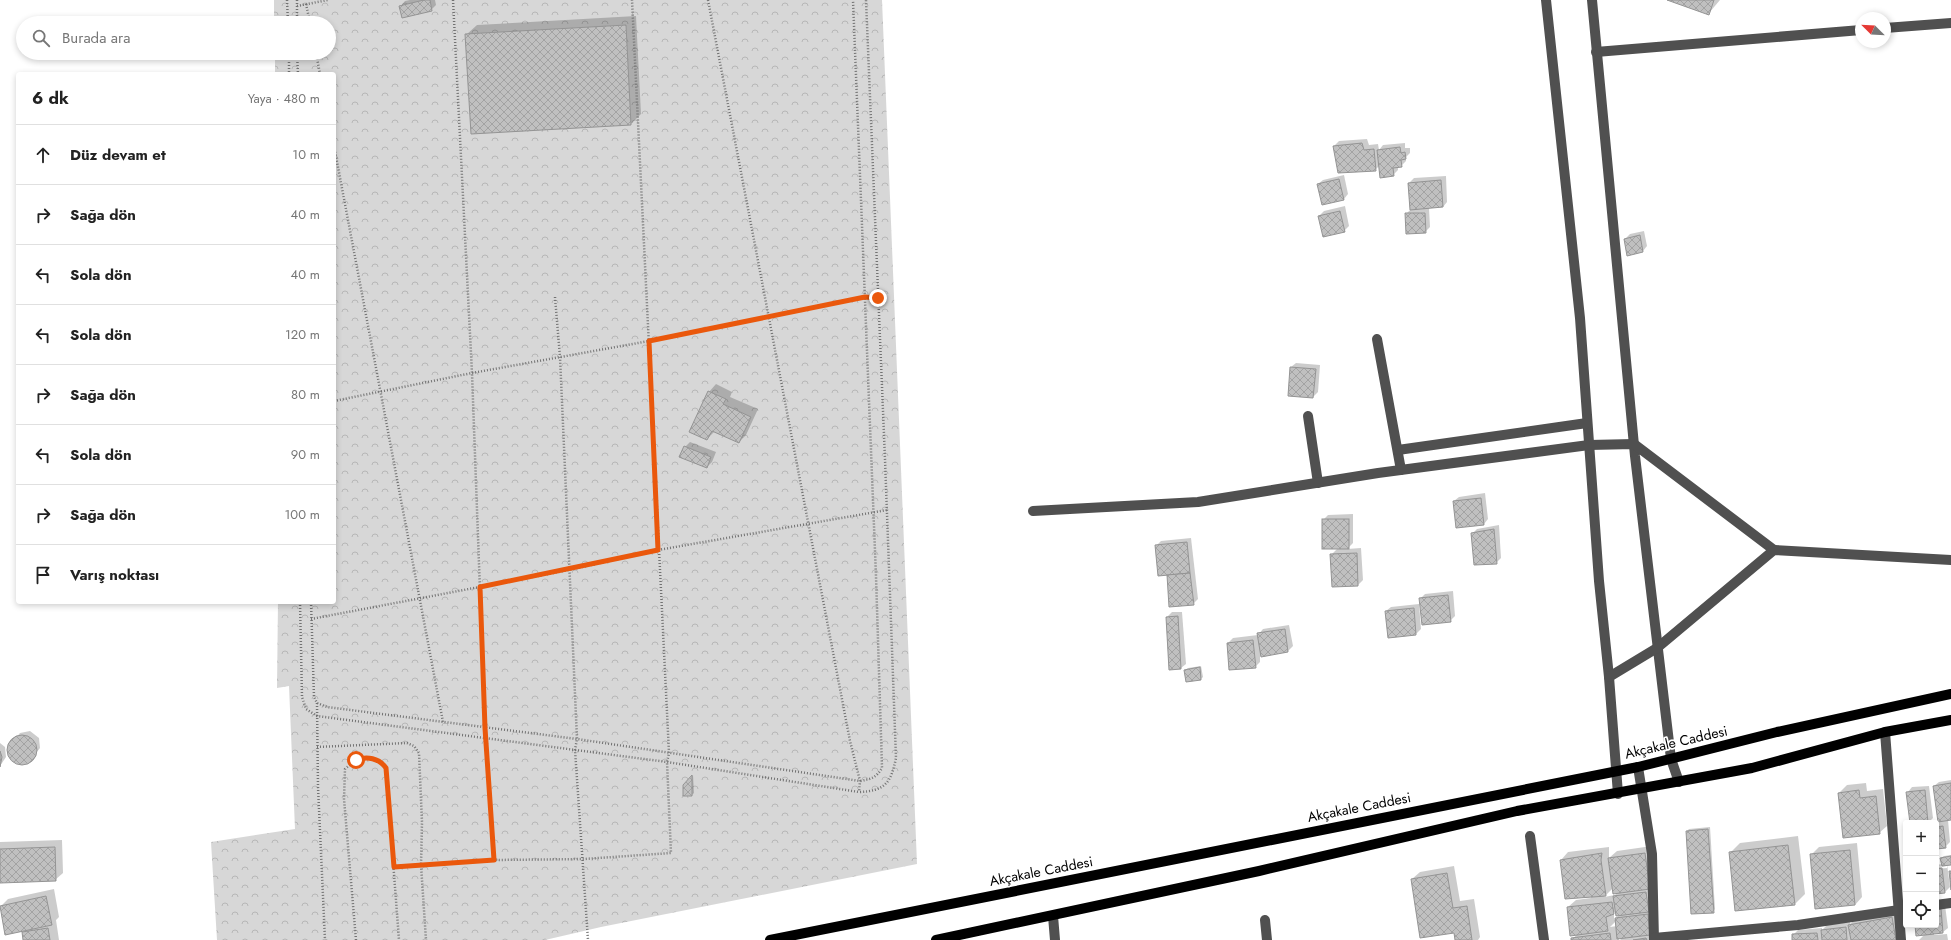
<!DOCTYPE html>
<html lang="tr">
<head>
<meta charset="utf-8">
<style>
  body { margin:0; font-family:Jost,sans-serif; background:#f2f2f2; color:#222 }
  .controls { position:absolute; right:12px; bottom:12px; display:grid; overflow:hidden; border-radius:4px; box-shadow:0 2px 6px #0003 }
  .controls button { width:36px; height:36px; display:grid; place-items:center; padding:0; border:0; border-bottom:1px solid #e0e0e0; background:#fff; color:#222; font:20px sans-serif }
  .compass { position:absolute; left:1855px; top:12px; width:36px; height:36px; border-radius:50%; background:#fff; box-shadow:0 2px 6px #0003; rotate:294deg }
  .stop { position:absolute; width:12px; height:12px; margin:-9px; border:3px solid #ea580c; border-radius:50%; background:#fff }
  .stop.end { background:#ea580c; border-color:#fff; box-shadow:0 1px 4px #0008 }
  .list { margin:0; padding:0; list-style:none }
  h2 { display:flex; justify-content:space-between; align-items:center; height:52px; margin:0; padding:0 16px; font-size:17px }
  h2 small { font-size:13px; font-weight:400; color:#767676 }
  .list li { display:grid; grid-template-columns:26px 1fr auto; gap:12px; align-items:center; box-sizing:border-box; height:60px; padding:0 16px; border-top:1px solid #e0e0e0 }
  .list b { display:block; font-size:15px; white-space:nowrap }
  .list em { font-size:13px; font-style:normal; color:#767676 }
  .icon { flex:none; width:22px; height:22px; fill:none; stroke:currentColor; stroke-width:2; stroke-linecap:round; stroke-linejoin:round }
  .map { position:relative; flex:none; width:1951px; height:940px; overflow:hidden }
  .search { position:absolute; background:#fff; box-shadow:0 2px 6px #0003; left:16px; top:16px; width:320px; height:44px; display:flex; align-items:center; gap:10px; box-sizing:border-box; padding:0 14px; border-radius:22px; color:#767676; font-size:15px }
  .panel { position:absolute; background:#fff; box-shadow:0 2px 6px #0003; left:16px; top:72px; width:320px; height:532px; border-radius:4px }
  .map>svg:first-child { display:block }
  .forest { fill:url(#forest-crowns) }
  .shadow { fill:#0003; fill-rule:evenodd }
  .building { fill:url(#building-cross-hatch); stroke:#949494 }
  .lines { fill:none; stroke-linecap:round; stroke-linejoin:round }
  .path { stroke:#727272; stroke-width:2.5; stroke-dasharray:1 2; stroke-linecap:butt }
  .minor { stroke:#505050; stroke-width:10 }
  .major { stroke:#000; stroke-width:10 }
  .route { stroke:#ea580c; stroke-width:5 }
  .labels { text-anchor:middle; dominant-baseline:central; stroke-width:3.5; stroke-linejoin:round; paint-order:stroke }
  .street-label { font-size:14px; fill:#000; stroke:#fff }
</style>
</head>
<body>
<div class="map">
<svg width="1951" height="940" viewBox="0 0 1951 940">
  <defs>
    <pattern id="forest-crowns" width="20" height="18" patternUnits="userSpaceOnUse"><rect width="20" height="18" fill="#d7d7d7"/><path d="M2 6a3 3 0 1 1 6 0M12 15a3 3 0 1 1 6 0" fill="none" stroke="#b7b7b7"/></pattern>
    <pattern id="building-cross-hatch" width="8" height="8" patternUnits="userSpaceOnUse"><rect width="8" height="8" fill="#c0c0c0"/><path d="M0 0l8 8M0 8l8-8" fill="none" stroke="#a3a3a3"/></pattern>
  </defs>
  <rect width="100%" height="100%" fill="#fff"/>
  <polygon class="forest" points="274,0 882,0 917,864 601,927 545,940 217,940 211,842 295,829 289,686 277,688 278,602 334,602 334,74 275,74 275,53 329,53 329,23 274,23"/>
  <g class="shadow">
    <polygon points="410,0 435,0 436,5 431,10 401,6 405,1"/>
    <polygon points="1670,0 1720,0 1709,13"/>
    <polygon points="636,16 641,114 631,124 466,35 477,25"/>
    <polygon points="1367,139 1369,145 1378,144 1379,150 1383,145 1405,143 1405,148 1410,148 1410,153 1406,157 1406,161 1401,166 1398,167 1398,170 1393,175 1380,165 1375,170 1334,146 1339,141"/>
    <polygon points="1344,175 1348,194 1344,199 1318,184 1323,180"/>
    <polygon points="1446,176 1447,202 1443,207 1429,208 1430,227 1425,232 1406,214 1411,209 1409,183 1414,178"/>
    <polygon points="1345,206 1349,226 1344,231 1319,216 1324,211"/>
    <polygon points="1644,231 1647,246 1643,251 1625,239 1630,234"/>
    <polygon points="1296,363 1320,365 1318,392 1313,397 1291,367"/>
    <polygon points="716,384 732,392 730,397 758,409 746,435 739,442 715,431 707,439 709,392"/>
    <polygon points="690,442 716,452 712,462 707,467 685,447"/>
    <polygon points="1485,493 1488,519 1484,524 1454,501 1459,497"/>
    <polygon points="1353,514 1353,543 1347,549 1361,548 1363,580 1358,585 1332,554 1338,548 1323,520 1328,515"/>
    <polygon points="1499,525 1501,558 1496,563 1472,534 1477,529"/>
    <polygon points="1191,538 1198,599 1193,604 1156,546 1161,541"/>
    <polygon points="1453,591 1455,616 1450,621 1420,599 1425,594"/>
    <polygon points="1419,604 1421,629 1416,634 1388,637 1386,611 1391,607"/>
    <polygon points="1172,612 1182,612 1186,664 1181,668 1167,617"/>
    <polygon points="1289,625 1293,646 1288,651 1260,656 1260,662 1255,667 1230,669 1228,643 1233,638 1258,635 1263,629"/>
    <polygon points="1201,666 1203,677 1201,679 1187,681 1185,670 1188,668"/>
    <polygon points="30,731 39,738 40,748 29,762 18,763 10,757 8,747 20,733"/>
    <polygon points="0,743 5,747 6,757 0,766"/>
    <polygon points="693,775 694,793 692,795 684,786"/>
    <polygon points="1951,780 1951,819 1948,820 1950,842 1945,847 1936,848 1936,823 1939,823 1934,786 1939,782"/>
    <polygon points="1866,783 1867,791 1883,789 1887,826 1879,833 1839,793 1847,785"/>
    <polygon points="1929,786 1933,818 1928,823 1911,823 1908,792 1912,787"/>
    <polygon points="1710,827 1715,909 1713,912 1687,831 1689,829"/>
    <polygon points="1798,836 1805,894 1795,904 1730,853 1740,843"/>
    <polygon points="62,840 63,873 55,880 0,882 0,842"/>
    <polygon points="1857,843 1862,897 1855,905 1811,855 1819,847"/>
    <path d="M 1652,846 L 1652,940 L 1620,940 L 1623,937 L 1619,937 L 1619,940 L 1572,940 L 1577,934 L 1568,907 L 1576,900 L 1591,898 L 1591,896 L 1561,860 L 1568,852 L 1609,847 L 1609,858 L 1617,851 ZM 1613,888 L 1618,893 L 1615,895 L 1604,897 ZM 1616,911 L 1619,915 L 1614,920 L 1614,913 ZM 1616,921 L 1617,926 L 1610,927 Z"/>
    <polygon points="1951,855 1951,864 1947,864 1950,887 1945,892 1936,893 1936,869 1947,868 1947,866 1936,867 1936,865 1942,864 1941,858 1944,856"/>
    <polygon points="1454,866 1460,901 1474,899 1480,937 1478,940 1456,940 1455,931 1412,879 1420,872"/>
    <polygon points="54,889 59,917 56,920 59,940 24,940 23,933 26,930 1,906 8,899"/>
    <polygon points="1945,905 1948,928 1943,932 1934,933 1934,935 1947,934 1948,940 1919,940 1925,934 1916,925 1936,925 1936,906"/>
    <polygon points="1899,910 1904,940 1793,940 1793,935 1798,930 1822,928 1822,930 1827,925 1850,922 1850,924 1857,918"/>
  </g>
  <g class="building">
    <polygon points="424,0 430,0 432,11 402,18 399,6"/>
    <polygon points="1667,0 1714,0 1709,15"/>
    <polygon points="626,25 631,125 471,134 465,34"/>
    <polygon points="1362,143 1364,150 1374,149 1376,171 1338,173 1333,146"/>
    <polygon points="1400,147 1401,153 1405,152 1406,159 1401,160 1402,167 1393,168 1394,176 1380,178 1377,150"/>
    <polygon points="1339,179 1344,200 1322,205 1317,184"/>
    <polygon points="1441,180 1443,207 1410,210 1408,183"/>
    <polygon points="1340,211 1345,232 1323,237 1318,216"/>
    <polygon points="1405,213 1425,213 1426,233 1406,234"/>
    <polygon points="1640,235 1643,252 1627,256 1624,239"/>
    <polygon points="1290,367 1316,369 1313,398 1288,396"/>
    <polygon points="708,391 726,399 723,404 751,417 739,443 712,431 707,440 689,432"/>
    <polygon points="684,446 711,457 707,468 679,457"/>
    <polygon points="1481,498 1484,525 1456,528 1453,501"/>
    <rect x="1322" y="519" width="27" height="30"/>
    <polygon points="1494,529 1497,564 1474,565 1471,533"/>
    <polygon points="1187,542 1190,573 1158,576 1155,545"/>
    <polygon points="1357,553 1358,586 1332,587 1330,554"/>
    <polygon points="1190,573 1194,605 1169,607 1167,575"/>
    <polygon points="1448,595 1451,622 1422,625 1419,598"/>
    <polygon points="1414,608 1416,635 1388,638 1385,611"/>
    <polygon points="1178,616 1181,669 1169,670 1166,617"/>
    <polygon points="1285,629 1288,652 1261,657 1257,633"/>
    <polygon points="1253,640 1256,668 1229,670 1227,643"/>
    <polygon points="1200,667 1201,680 1186,682 1184,670"/>
    <circle cx="22" cy="750" r="15"/>
    <polygon points="0,751 2,757 0,767"/>
    <polygon points="692,775 692,796 683,796 683,785"/>
    <polygon points="1951,783 1951,820 1938,822 1933,786"/>
    <polygon points="1859,790 1860,798 1876,796 1880,834 1843,838 1838,793"/>
    <polygon points="1925,790 1928,823 1910,823 1906,792"/>
    <polygon points="1943,826 1946,848 1936,849 1936,827"/>
    <polygon points="1708,829 1714,913 1691,914 1686,831"/>
    <polygon points="1788,845 1795,905 1735,911 1729,852"/>
    <polygon points="55,847 56,881 0,883 0,849"/>
    <polygon points="1850,850 1855,905 1815,909 1810,854"/>
    <polygon points="1602,853 1601,860 1606,896 1565,899 1560,860"/>
    <polygon points="1645,853 1650,889 1613,894 1608,858"/>
    <polygon points="1951,856 1951,865 1942,866 1940,858"/>
    <polygon points="1936,868 1942,868 1945,893 1936,894"/>
    <polygon points="1949,871 1951,871 1951,890"/>
    <polygon points="1447,873 1453,908 1467,906 1472,940 1455,940 1454,933 1420,938 1411,879"/>
    <polygon points="1646,892 1649,912 1616,916 1613,896"/>
    <polygon points="46,896 52,925 5,935 0,906"/>
    <polygon points="1612,902 1614,914 1606,917 1608,931 1570,936 1567,907"/>
    <polygon points="1941,909 1943,933 1916,936 1915,925 1936,925 1936,910"/>
    <polygon points="1648,914 1650,935 1617,939 1615,918"/>
    <polygon points="1892,917 1896,940 1851,940 1848,925"/>
    <polygon points="1846,927 1847,940 1822,940 1821,930"/>
    <polygon points="48,928 50,940 23,940 22,932"/>
    <polygon points="1610,933 1611,940 1571,940 1571,938"/>
    <polygon points="1817,933 1818,940 1792,940 1792,934"/>
    <polygon points="1646,938 1647,940 1633,940"/>
  </g>
  <g class="lines">
    <g class="path">
      <polyline points="287,0 288,23"/>
      <polyline points="297,0 297,23"/>
      <polyline points="453,0 472,373 485,728 494,860"/>
      <polyline points="708,0 850,741 860,781 859,792"/>
      <polyline points="306,4 310,23"/>
      <polyline points="297,6 328,0"/>
      <polyline points="289,53 289,74"/>
      <polyline points="297,53 298,74"/>
      <polyline points="316,53 320,74"/>
      <polyline points="334,146 443,722"/>
      <polyline points="555,297 560,357 577,739 575,750 588,940"/>
      <polyline points="334,401 472,373 649,341 865,297 878,298"/>
      <path d="M 300,602 L 302,697 L 306,709 L 317,716 L 667,762 L 859,792 C 885,791 891,783 896,758 L 885,459 L 866,0"/>
      <path d="M 311,602 L 314,697 L 317,703 L 327,707 L 577,739 L 860,781 C 871,779 876,778 882,768 L 876,576 L 853,0"/>
      <polyline points="311,619 569,570 658,550 887,510"/>
      <polyline points="317,703 318,787 325,940"/>
      <polyline points="317,747 407,743 414,746 419,753 422,822 421,865 426,940"/>
      <polyline points="394,867 494,860 584,859 671,853 667,762 669,753 632,0"/>
      <path d="M 356,940 L 344,799 L 345,769 C 359,757 365,754 382,762 L 386,768 L 399,940"/>
    </g>
    <g class="minor">
      <polyline points="1546,0 1580,318 1599,581 1609,677 1618,794"/>
      <polyline points="1592,0 1635,456 1671,759 1679,782"/>
      <polyline points="1885,28 1951,23"/>
      <polyline points="1596,52 1861,30"/>
      <polyline points="1377,339 1401,470"/>
      <polyline points="1308,416 1318,483"/>
      <polyline points="1398,450 1587,423"/>
      <polyline points="1033,511 1198,502 1378,473 1589,445 1634,444 1774,550"/>
      <polyline points="1609,677 1657,648 1774,550 1951,560"/>
      <polyline points="1885,732 1901,940"/>
      <polyline points="1638,767 1652,854 1654,940"/>
      <polyline points="1530,836 1544,940"/>
      <polyline points="1936,905 1951,903"/>
      <polyline points="1053,916 1055,940"/>
      <polyline points="1265,920 1267,940"/>
      <polyline points="1654,938 1798,925 1906,909"/>
    </g>
    <g class="major">
      <polyline points="770,940 1638,767 1777,732 1951,694"/>
      <polyline points="936,940 1259,871 1517,811 1752,768 1885,732 1951,720"/>
    </g>
  </g>
  <g class="lines">
    <path class="route" d="M 356,760 C 367,756 379,758 386,768 L 394,867 L 494,860 L 485,728 L 480,587 L 658,550 L 649,341 L 865,297 L 878,298"/>
  </g>
  <g class="labels">
    <g class="street-label">
      <text transform="translate(1676 742) rotate(-13)">Akçakale Caddesi</text>
      <text transform="translate(1359 807) rotate(-11)">Akçakale Caddesi</text>
      <text transform="translate(1041 871) rotate(-11)">Akçakale Caddesi</text>
    </g>
  </g>
</svg>
<div class="controls">
<button>+</button>
<button>−</button>
<button><svg class="icon" aria-label="locate" viewBox="0 0 24 24"><circle cx="12" cy="12" r="6"/><path d="M12 2v4M12 18v4M2 12h4M18 12h4"/></svg></button>
</div>
<svg class="compass" viewBox="-18 -18 36 36"><path d="M0-13l5 13h-10z" fill="#e53935"/><path d="M0 13l5-13h-10z" fill="#767676"/></svg>
<div class="stop" style="left:356px;top:760px"></div>
<div class="stop end" style="left:878px;top:298px"></div>
<div class="search"><svg class="icon" aria-label="search" viewBox="0 0 24 24"><circle cx="10" cy="10" r="6"/><path d="M15 15l6 6"/></svg>Burada ara</div>
<section class="panel">
<h2>6 dk<small>Yaya · 480 m</small></h2>
<ul class="list">
<li><svg class="icon" aria-label="ahead" viewBox="0 0 24 24"><path d="M12 20V5M6 11l6-6 6 6"/></svg><div><b>Düz devam et</b></div><em>10 m</em></li>
<li><svg class="icon" aria-label="right" viewBox="0 0 24 24"><path d="M7 20v-9h11M14 6l5 5-5 5"/></svg><div><b>Sağa dön</b></div><em>40 m</em></li>
<li><svg class="icon" aria-label="left" viewBox="0 0 24 24"><path d="M17 20v-9H6M10 6l-5 5 5 5"/></svg><div><b>Sola dön</b></div><em>40 m</em></li>
<li><svg class="icon" aria-label="left" viewBox="0 0 24 24"><path d="M17 20v-9H6M10 6l-5 5 5 5"/></svg><div><b>Sola dön</b></div><em>120 m</em></li>
<li><svg class="icon" aria-label="right" viewBox="0 0 24 24"><path d="M7 20v-9h11M14 6l5 5-5 5"/></svg><div><b>Sağa dön</b></div><em>80 m</em></li>
<li><svg class="icon" aria-label="left" viewBox="0 0 24 24"><path d="M17 20v-9H6M10 6l-5 5 5 5"/></svg><div><b>Sola dön</b></div><em>90 m</em></li>
<li><svg class="icon" aria-label="right" viewBox="0 0 24 24"><path d="M7 20v-9h11M14 6l5 5-5 5"/></svg><div><b>Sağa dön</b></div><em>100 m</em></li>
<li><svg class="icon" aria-label="arrive" viewBox="0 0 24 24"><path d="M6 21V4h12l-3 4 3 4H6"/></svg><div><b>Varış noktası</b></div></li>
</ul>
</section>
</div>
</body>
</html>
